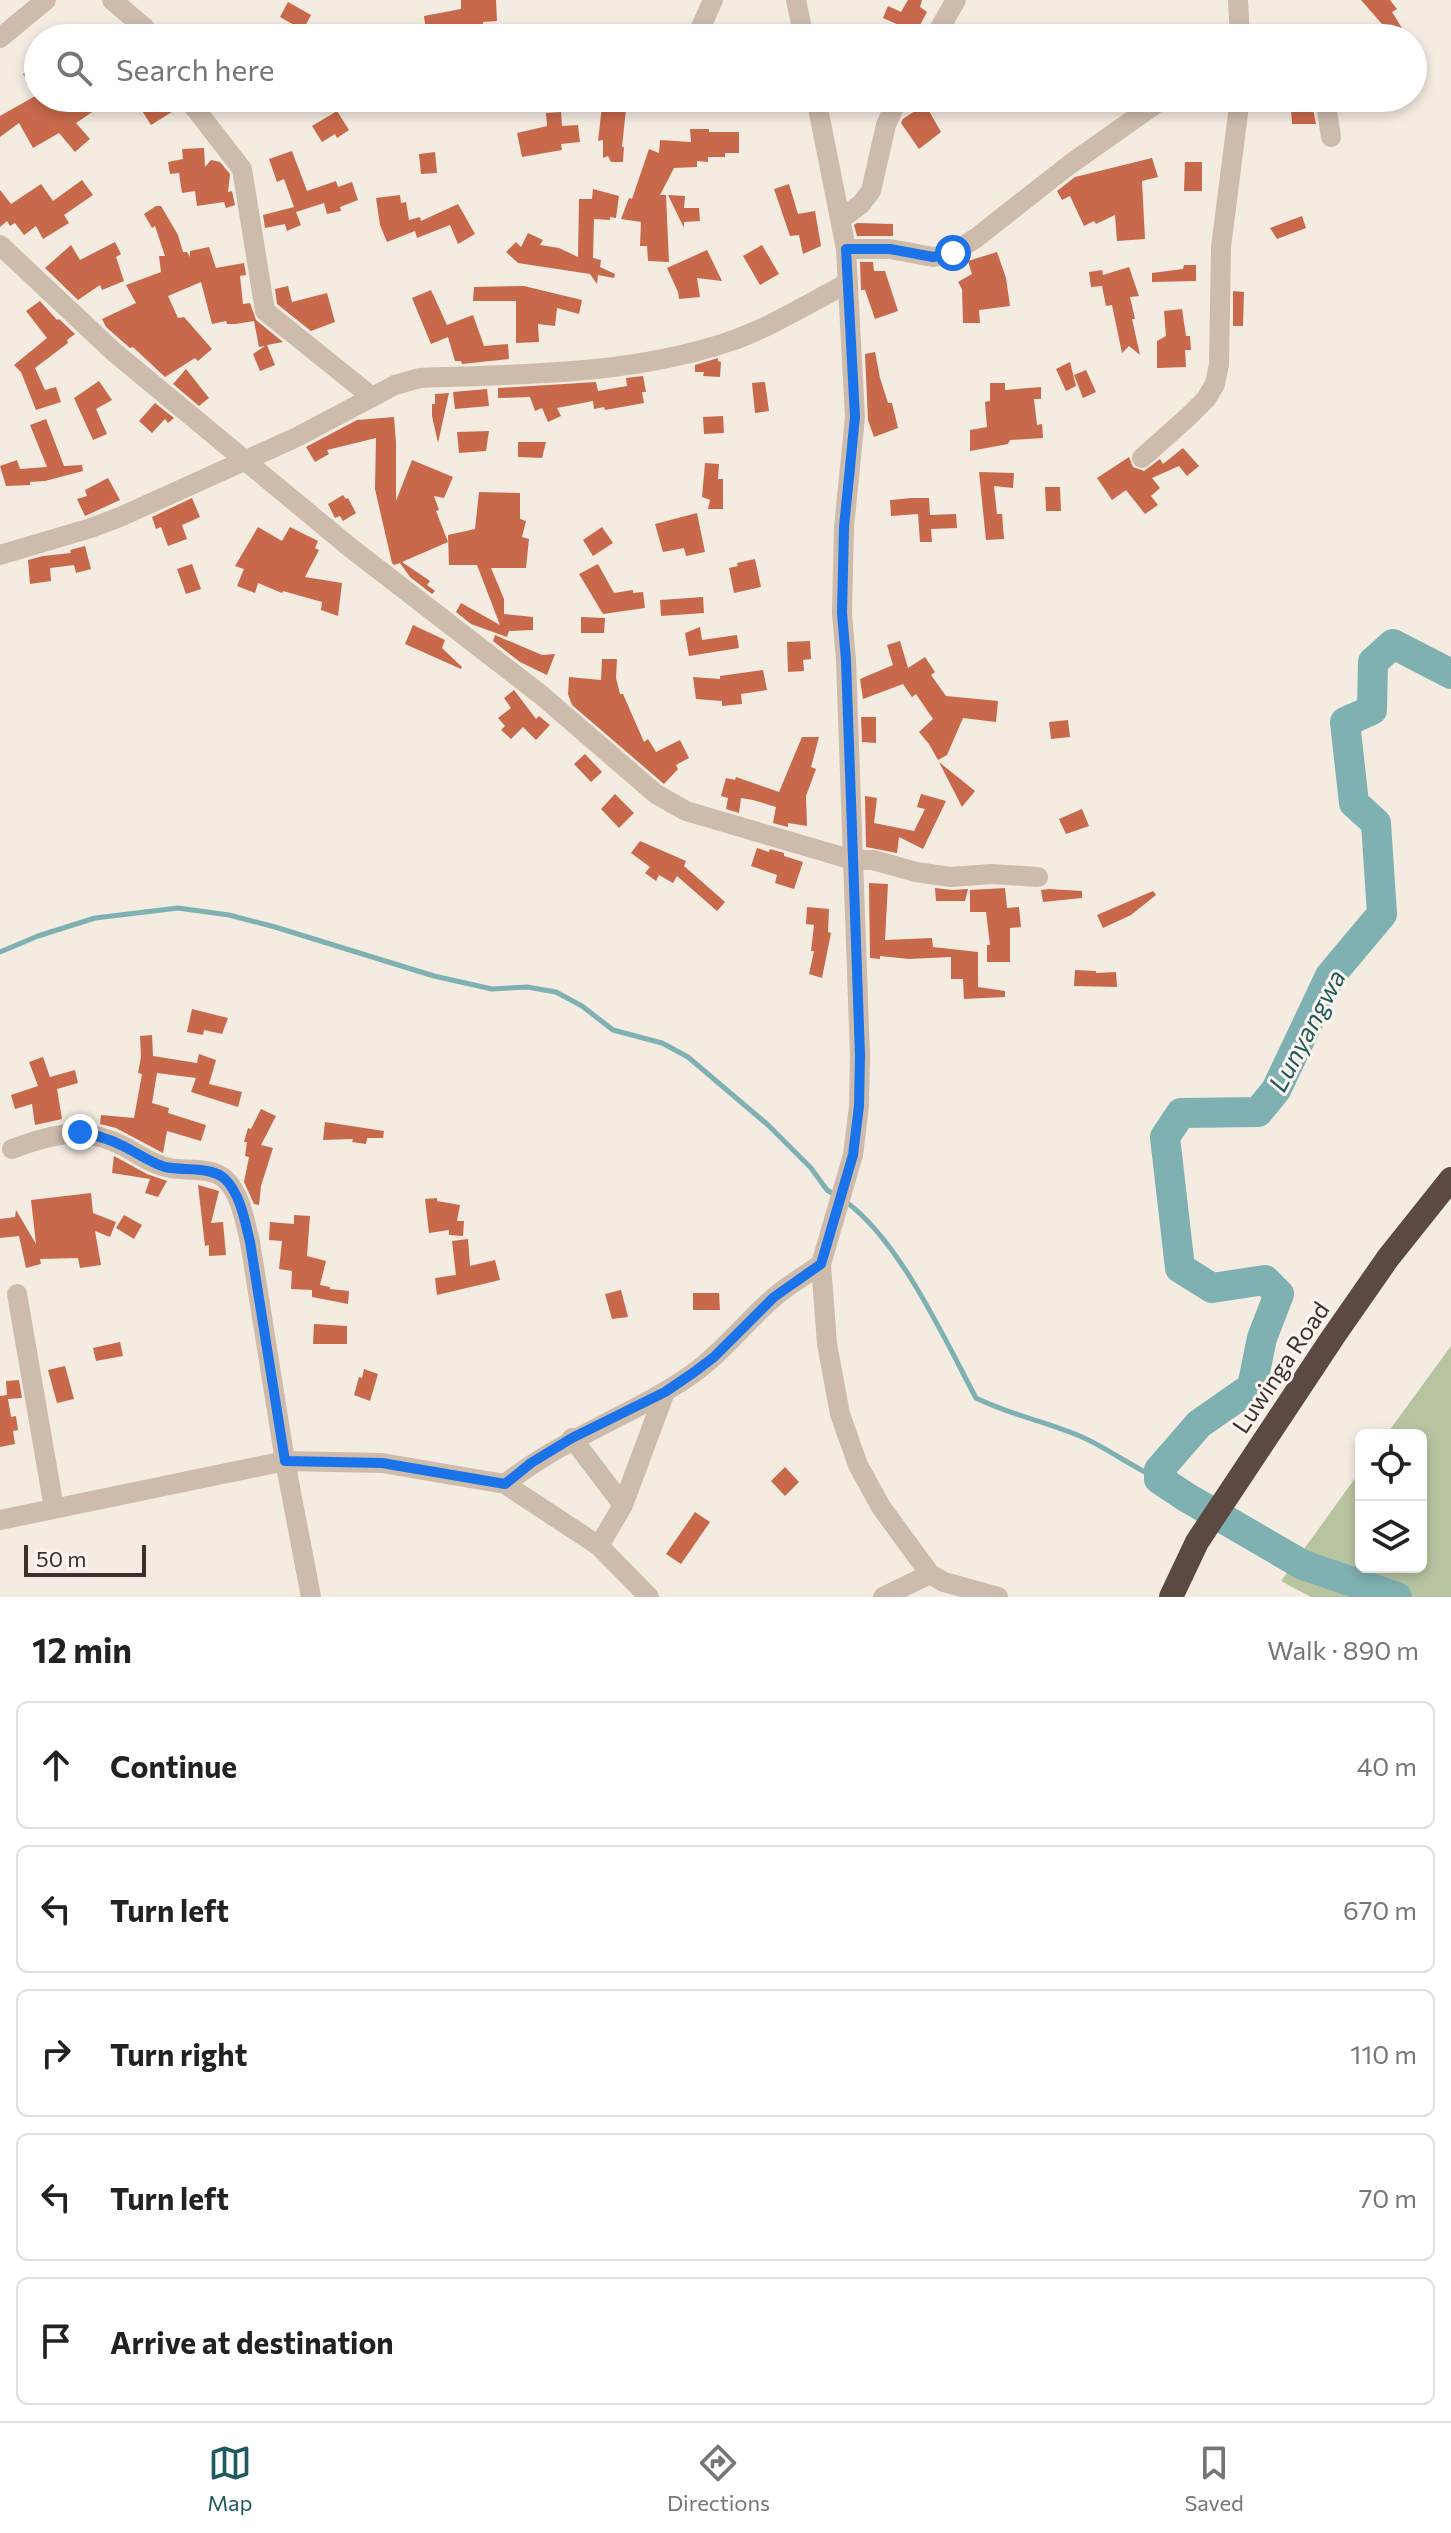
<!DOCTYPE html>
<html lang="en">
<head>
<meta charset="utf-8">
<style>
  body { margin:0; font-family:Commissioner,sans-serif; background:#f2f2f2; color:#222 }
  .controls { position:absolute; right:24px; bottom:24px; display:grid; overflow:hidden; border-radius:12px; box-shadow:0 4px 12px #0003 }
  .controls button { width:72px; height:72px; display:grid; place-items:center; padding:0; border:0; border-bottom:2px solid #e0e0e0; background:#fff; color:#222; font:40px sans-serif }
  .scale { position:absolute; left:24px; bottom:20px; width:122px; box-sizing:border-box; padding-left:8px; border:4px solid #3b302b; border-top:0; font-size:22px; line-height:28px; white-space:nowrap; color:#3b302b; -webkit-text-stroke:6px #fbf5ee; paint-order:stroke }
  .stop { position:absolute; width:24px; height:24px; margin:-18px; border:6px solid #1a73e8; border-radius:50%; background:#fff }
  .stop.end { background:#1a73e8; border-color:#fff; box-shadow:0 2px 8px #0008 }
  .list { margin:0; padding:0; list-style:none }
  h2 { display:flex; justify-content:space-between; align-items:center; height:104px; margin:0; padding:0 32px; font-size:34px }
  h2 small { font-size:26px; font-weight:400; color:#767676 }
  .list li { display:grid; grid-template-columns:52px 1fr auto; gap:24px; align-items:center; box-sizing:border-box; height:128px; margin:0 16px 16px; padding:0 16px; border:2px solid #e0e0e0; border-radius:12px }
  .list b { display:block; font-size:30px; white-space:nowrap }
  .list em { font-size:26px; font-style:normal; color:#767676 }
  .icon { flex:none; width:44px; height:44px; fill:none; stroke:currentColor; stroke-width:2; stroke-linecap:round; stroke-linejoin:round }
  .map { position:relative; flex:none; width:1451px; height:1597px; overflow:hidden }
  .search { position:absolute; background:#fff; box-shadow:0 4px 12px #0003; left:24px; right:24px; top:24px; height:88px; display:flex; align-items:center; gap:20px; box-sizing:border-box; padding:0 28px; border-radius:44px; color:#767676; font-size:30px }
  .sheet { height:824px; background:#fff }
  nav { display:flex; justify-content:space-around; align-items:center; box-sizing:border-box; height:112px; border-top:2px solid #e0e0e0; background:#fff; font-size:22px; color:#767676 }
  nav a { display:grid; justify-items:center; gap:4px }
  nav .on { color:#1f5a5e }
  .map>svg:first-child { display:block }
  .green { fill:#b8c4a0 }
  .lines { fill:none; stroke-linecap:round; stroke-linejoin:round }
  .stream { stroke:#7fb0b2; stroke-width:5 }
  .river { stroke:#7fb0b2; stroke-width:30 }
  .building { fill:#c8694b }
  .minor { stroke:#cdbbac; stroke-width:20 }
  .highway { stroke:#5c4a42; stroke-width:24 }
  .route { stroke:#1a73e8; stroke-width:10 }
  .labels { text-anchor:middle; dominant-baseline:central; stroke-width:6; stroke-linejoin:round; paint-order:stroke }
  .street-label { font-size:24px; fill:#3b302b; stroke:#fbf5ee }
  .water-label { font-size:26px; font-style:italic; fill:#1f5a5e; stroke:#fbf5ee }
</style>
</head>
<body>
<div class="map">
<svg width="1451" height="1597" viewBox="0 0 1451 1597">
  <rect width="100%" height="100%" fill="#f4ebe1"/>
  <polygon class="green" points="1451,1346 1451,1597 1311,1597 1281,1581 1361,1470 1361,1567 1421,1567 1421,1435 1386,1435"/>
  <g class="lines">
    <g class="stream">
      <polyline points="0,952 38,936 95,918 178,908 229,915 275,927 434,976 492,989 527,987 556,992 582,1006 613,1030 662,1043 688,1057 768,1125 811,1168 827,1190 837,1196"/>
      <path d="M 845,1201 C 900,1241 944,1338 976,1398 C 1010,1415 1048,1422 1082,1437 C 1109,1449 1132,1467 1159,1479"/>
    </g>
    <polyline class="river" points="1397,1597 1303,1565 1186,1497 1159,1479 1159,1470 1199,1424 1252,1387 1262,1338 1279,1294 1265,1280 1212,1288 1180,1268 1165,1137 1181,1113 1258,1112 1276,1090 1330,976 1382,914 1376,823 1354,803 1345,722 1372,710 1373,662 1393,644 1451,674"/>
  </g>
  <g class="building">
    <polygon points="461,0 496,0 497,21 483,22 483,38 427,38 424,16 461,9"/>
    <polygon points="908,0 922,0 920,7 927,12 913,38 896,38 901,26 883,18 888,6 901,12"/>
    <polygon points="1361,0 1390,0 1397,9 1392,12 1408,38 1382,38 1377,27 1382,24"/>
    <polygon points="288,2 311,15 303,30 280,17"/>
    <polygon points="38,63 38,98 92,98 98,108 76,123 90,139 75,152 59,133 33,148 19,123 0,137 0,116 37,95 23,74"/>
    <polygon points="134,98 168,98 175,110 151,125"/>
    <polygon points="1179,98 1223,98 1222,111 1179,108"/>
    <polygon points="925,104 941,132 919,149 901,123 903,119"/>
    <polygon points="602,106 626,109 622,147 624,147 623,162 611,162 608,156 603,158 603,140 598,141"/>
    <polygon points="1291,109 1313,109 1316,124 1292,124"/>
    <polygon points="337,111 349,130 337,138 335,134 322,142 312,126"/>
    <polygon points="561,112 562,126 578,125 580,142 561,144 562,150 522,157 517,133 547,126 546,113"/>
    <polygon points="690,129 709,129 709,132 739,132 739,153 725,153 725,157 708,157 708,162 697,161 697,167 674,168 660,195 666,195 669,262 648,261 647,246 640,246 641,222 621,219 629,198 632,199 649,149 659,153 660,140 691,142"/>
    <polygon points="204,148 205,167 211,160 220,162 230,174 228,192 232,191 235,205 226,208 224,202 197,206 195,191 182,193 179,173 170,174 168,162 183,159 182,149"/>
    <polygon points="292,151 307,191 336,181 338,187 352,182 358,200 340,207 341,211 327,214 324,203 296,212 301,225 287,231 285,224 265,228 263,215 294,207 284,179 277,182 269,159"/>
    <polygon points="435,152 437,173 421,174 419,154"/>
    <polygon points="1152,158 1158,177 1142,181 1145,239 1117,241 1115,215 1096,224 1094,221 1084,226 1070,196 1062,200 1057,191 1075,177"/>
    <polygon points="1185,162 1202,162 1202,191 1184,191"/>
    <polygon points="82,180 93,195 64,215 69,223 43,239 36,226 24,235 15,223 10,226 7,221 0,227 0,190 11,204 41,184 53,201"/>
    <polygon points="789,184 798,214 815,211 821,246 803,254 799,235 790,236 774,189"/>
    <polygon points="593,189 619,196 616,218 610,217 610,220 594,219 593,258 601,260 600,267 615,274 614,278 598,275 597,284 590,274 518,263 506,252 516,242 521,247 528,233 543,240 540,245 559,248 578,257 579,199 592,199"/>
    <polygon points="400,195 401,203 406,202 409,220 420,217 421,221 458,204 475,234 458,244 450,225 417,238 415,231 387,242 380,225 376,198"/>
    <polygon points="668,195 685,196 684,208 699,208 700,221 684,222 684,228"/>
    <polygon points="156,206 161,206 178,235 183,252 187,252 190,257 190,251 209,247 216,268 244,263 246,275 240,276 243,304 250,303 256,320 283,342 267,345 275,365 260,371 253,354 265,346 259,347 254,321 236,324 227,324 226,321 212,324 201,282 168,296 178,318 184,317 212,349 198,361 195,358 165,377 133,347 130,348 106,327 102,319 136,303 126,285 161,272 159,256 165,256 155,226 152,228 144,214"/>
    <polygon points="1302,216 1306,228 1277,239 1270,228"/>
    <polygon points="857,223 893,224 893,236 857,236 854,225"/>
    <polygon points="115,242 121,254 116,257 124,281 102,290 100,285 78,300 45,268 71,245 80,260"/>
    <polygon points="762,245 779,274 760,285 743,256"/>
    <polygon points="707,250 722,281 697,278 700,297 679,299 678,292 667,268"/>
    <polygon points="997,252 1006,278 1010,306 979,310 980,323 963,323 962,289 958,282 972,274 968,261"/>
    <polygon points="860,262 873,262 874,271 885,271 898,311 875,319 865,290 861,290"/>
    <polygon points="1184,265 1196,265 1196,281 1152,282 1152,273 1183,269"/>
    <polygon points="1129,267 1139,296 1130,297 1135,319 1132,319 1140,355 1129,346 1122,353 1112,305 1106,306 1102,286 1091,287 1089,272 1102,270 1103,275"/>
    <polygon points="288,286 292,302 327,293 335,322 311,331 277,304 275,289"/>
    <polygon points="524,286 582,300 579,314 557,308 555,326 538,324 539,342 516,343 516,301 473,301 474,287"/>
    <polygon points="431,290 447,325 473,315 484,346 508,344 509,359 462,364 461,361 455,361 448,337 431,344 412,298"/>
    <polygon points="1233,291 1244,292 1243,326 1233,326"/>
    <polygon points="40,301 57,320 59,319 75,334 67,340 68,343 35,368 45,390 56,387 61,402 36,410 21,372 14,365 47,338 26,311"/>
    <polygon points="1182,309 1186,336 1190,336 1191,350 1185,350 1186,367 1157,368 1157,341 1166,336 1164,311"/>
    <polygon points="875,352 880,378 888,403 892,403 898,428 874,437 868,420 865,354"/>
    <polygon points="718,358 718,361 721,362 720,377 703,376 704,372 695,372 695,365"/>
    <polygon points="1070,362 1076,386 1066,391 1056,369"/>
    <polygon points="186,369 209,398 199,406 173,384"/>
    <polygon points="1086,370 1096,392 1083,398 1074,375"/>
    <polygon points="643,376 646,392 642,392 644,403 605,410 604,407 594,409 593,401 557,408 561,416 548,422 542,408 535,411 530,397 498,398 498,388 596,382 598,391 627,386 626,378"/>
    <polygon points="99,381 112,400 96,409 107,434 93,440 74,398"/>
    <polygon points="765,382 769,411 755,413 752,383"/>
    <polygon points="990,383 1005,383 1005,390 1041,387 1041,399 1034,399 1037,425 1042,424 1043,438 1010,440 1008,444 970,451 970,430 987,427 985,402 990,401"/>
    <polygon points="487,389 489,406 455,409 453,392"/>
    <polygon points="449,393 438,443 432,416 432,404 435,404 435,394"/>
    <polygon points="155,403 174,418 168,423 165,419 152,433 139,421"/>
    <polygon points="723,416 724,433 704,434 703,417"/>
    <polygon points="394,417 396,443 396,501 412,460 453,477 444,498 434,496 439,510 436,511 448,542 402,562 430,581 427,585 435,591 432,594 410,577 400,563 394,565 392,563 375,489 376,438 327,450 329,454 315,462 306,447 357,420"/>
    <polygon points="46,419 64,466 82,465 83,471 45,481 30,482 30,485 6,486 0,466 17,460 20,469 47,467 30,425"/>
    <polygon points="489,431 486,451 459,453 457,432"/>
    <polygon points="518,442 546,442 542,458 518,457"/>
    <polygon points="1183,448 1199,466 1187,476 1179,466 1152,478 1160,488 1151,496 1158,505 1145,514 1126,490 1112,500 1097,478 1129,457 1133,467 1144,471 1160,459 1163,464"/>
    <polygon points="705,463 719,464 718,479 723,479 723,509 708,509 710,500 702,497"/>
    <polygon points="979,472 1014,473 1013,488 994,486 997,514 1002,514 1004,539 986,540"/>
    <polygon points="108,478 120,500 85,516 77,499 87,496 85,490"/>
    <polygon points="1045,487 1060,487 1061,511 1046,511"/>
    <polygon points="479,492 520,493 520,519 526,521 522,537 529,539 526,568 491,568 504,599 504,614 533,617 533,630 509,631 507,637 471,624 456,612 461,603 500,625 477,565 449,565 448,535 475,529"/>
    <polygon points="343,495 346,499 348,498 356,513 343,521 340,516 335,518 328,504"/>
    <polygon points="192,498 200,517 182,525 187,539 168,546 161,527 156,529 152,517"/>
    <polygon points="912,498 929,498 930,515 956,514 957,528 931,529 932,542 920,542 918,514 891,516 890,500"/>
    <polygon points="697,513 705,552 686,556 684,548 663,552 655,524"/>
    <polygon points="258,527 282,541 290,527 318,541 315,548 319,550 305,577 342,583 338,616 321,610 322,602 283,591 282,593 258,583 255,593 237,586 244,569 235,566"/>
    <polygon points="602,527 613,543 593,556 583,540"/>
    <polygon points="85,546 91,569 76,573 74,565 50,568 51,581 30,584 28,560 43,556 71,553 70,550"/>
    <polygon points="755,559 761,587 734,593 729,568 738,566 737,563"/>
    <polygon points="192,564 201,589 186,594 177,569"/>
    <polygon points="598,564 614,593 633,590 633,593 643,592 645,608 603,614 579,574"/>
    <polygon points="703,597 704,613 661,616 660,600"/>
    <polygon points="581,617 605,618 604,633 581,633"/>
    <polygon points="413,625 445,640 442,648 462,667 461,669 405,644"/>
    <polygon points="700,627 702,640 737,635 739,648 689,656 685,633"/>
    <polygon points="495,635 542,655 555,654 547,675 520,662 493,641"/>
    <polygon points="810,641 811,659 803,660 804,671 788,672 787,642"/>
    <polygon points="900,641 908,668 925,657 935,672 931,675 946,696 998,701 996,722 963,718 947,755 938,760 929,744 919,732 933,719 916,694 912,697 903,684 863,699 860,679 893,665 887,645"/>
    <polygon points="602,659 617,659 616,678 620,694 623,694 644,742 648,739 656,752 680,740 689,758 676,765 678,769 664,784 572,705 568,694 569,677 601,680"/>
    <polygon points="763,670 767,690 741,694 742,704 722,706 722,701 696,699 693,677 720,679 720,676"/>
    <polygon points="514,690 536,719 539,716 550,725 536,740 523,727 511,739 501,730 505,726 498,718 511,708 504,698"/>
    <polygon points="861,717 876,717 876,743 862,742"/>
    <polygon points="1068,720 1070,737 1051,739 1049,722"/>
    <polygon points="802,737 819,737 811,767 816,769 806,796 807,826 788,823 788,827 773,823 776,807 753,800 741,798 739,813 726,809 728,798 721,796 726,778 735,780 736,777 779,792"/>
    <polygon points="585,754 602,772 591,782 574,764"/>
    <polygon points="939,762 975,791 962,807"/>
    <polygon points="615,794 634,813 619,828 601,809"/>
    <polygon points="921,794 946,801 923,849 899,837 897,853 866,847 865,796 877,798 874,823 914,831 925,809 917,807"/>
    <polygon points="1082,809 1089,826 1066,834 1059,819"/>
    <polygon points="640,841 686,861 684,866 725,902 717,911 677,876 673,883 659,875 656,881 645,873 650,867 631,853"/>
    <polygon points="757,848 769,852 770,849 784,853 784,856 803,862 794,889 775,883 777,875 751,866"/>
    <polygon points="869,883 888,884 885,940 932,938 933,947 978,952 978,987 1005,991 1005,997 964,999 963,979 951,979 951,957 909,959 880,956 880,959 870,958"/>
    <polygon points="935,888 952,890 968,889 965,901 936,901"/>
    <polygon points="1005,888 1007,908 1019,907 1021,927 1010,928 1010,962 987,962 987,945 990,945 986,912 970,912 970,890"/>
    <polygon points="1049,889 1082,891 1082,898 1043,902 1041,890"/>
    <polygon points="1153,891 1156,895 1131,915 1103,928 1097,915"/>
    <polygon points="807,907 829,909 828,932 831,933 822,978 809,974 814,951 811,951 814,925 806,924"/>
    <polygon points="1075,970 1096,971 1096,973 1116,972 1117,987 1074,986"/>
    <polygon points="192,1009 228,1018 222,1034 204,1030 203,1035 187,1032"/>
    <polygon points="152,1035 153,1056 197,1063 199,1054 216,1060 209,1084 242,1092 238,1107 191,1092 196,1078 157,1073 152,1103 169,1108 168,1113 206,1125 201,1141 167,1131 163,1153 116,1128 100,1124 101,1115 134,1118 142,1074 138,1073 141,1057 140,1036"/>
    <polygon points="43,1057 50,1077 75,1070 78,1083 57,1089 62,1119 35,1125 32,1104 15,1109 11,1095 38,1086 29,1062"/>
    <polygon points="261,1109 276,1116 261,1145 273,1148 261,1186 259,1205 254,1204 244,1182 249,1157 245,1156 247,1142 244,1142 248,1128 251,1129"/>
    <polygon points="325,1122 384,1131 383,1138 367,1138 366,1144 352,1142 353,1139 323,1140"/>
    <polygon points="114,1156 147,1174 167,1181 158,1197 145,1193 150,1179 112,1173"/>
    <polygon points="198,1185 219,1191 211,1223 223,1222 226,1255 209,1256 209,1245 205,1246"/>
    <polygon points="91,1193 93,1213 116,1222 110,1237 95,1231 101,1265 80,1268 78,1258 40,1259 41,1264 26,1268 19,1236 0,1238 0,1219 15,1217 16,1210 36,1244 31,1200"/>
    <polygon points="437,1198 437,1201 460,1205 457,1221 464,1221 463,1236 449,1235 449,1230 429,1233 425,1199"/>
    <polygon points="124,1215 142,1225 134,1239 116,1228"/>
    <polygon points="294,1215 310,1216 307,1256 326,1261 320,1285 330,1287 330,1289 349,1291 348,1304 312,1297 312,1290 291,1289 292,1271 279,1269 282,1241 269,1240 270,1222 294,1224"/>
    <polygon points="468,1239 470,1266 495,1260 500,1280 437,1295 435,1278 456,1275 452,1241"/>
    <polygon points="621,1290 628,1317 612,1319 605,1294"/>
    <polygon points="693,1293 719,1293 720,1310 693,1310"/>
    <polygon points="314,1324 347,1326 347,1344 313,1344"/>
    <polygon points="120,1342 123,1356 96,1361 93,1348"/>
    <polygon points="65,1366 74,1399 57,1403 48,1370"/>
    <polygon points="364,1369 378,1374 370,1401 354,1395 359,1377 362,1378"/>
    <polygon points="19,1380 22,1398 8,1399 11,1417 16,1416 18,1430 13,1431 15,1444 0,1447 0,1396 7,1395 6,1381"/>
    <polygon points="785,1467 799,1482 785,1496 771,1481"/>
    <polygon points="695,1512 710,1522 681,1564 666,1554"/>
  </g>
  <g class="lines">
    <g class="minor">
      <polyline points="112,0 145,28 152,38"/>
      <polyline points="796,0 804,38"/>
      <polyline points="1238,0 1240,38"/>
      <polyline points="0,38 46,0"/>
      <polyline points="696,38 713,0"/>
      <polyline points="934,38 956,0"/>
      <polyline points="187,98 242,169 265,311 372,397"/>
      <polyline points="816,98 846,249 855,417 844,527 842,613 846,660 853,860 860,1055 859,1106 853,1155 821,1264 827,1344 840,1414 858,1465 881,1507 930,1574 944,1582 998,1597"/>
      <polyline points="1325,98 1331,137"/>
      <polyline points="841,219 861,204 871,191 886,125 898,98"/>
      <polyline points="0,245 114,352 352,549 540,694 656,794 686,811 853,860 873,860 916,872 951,877 991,874 1038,877"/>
      <polyline points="846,249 890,249 933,257 953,253 976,238 1069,165 1164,98"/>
      <polyline points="1142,458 1189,416 1206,399 1215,384 1219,364 1221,247 1240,98"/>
      <path d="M 0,555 L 91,528 L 120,517 L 297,437 L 395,385 L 420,378 C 522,374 630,375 728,342 C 770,328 809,303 848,283"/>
      <path d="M 12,1149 C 52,1134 85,1125 125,1147 C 140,1155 153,1165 170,1168 C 187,1171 212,1167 225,1179 C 241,1194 245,1222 250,1242 L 285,1461 L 311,1597"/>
      <polyline points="17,1294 54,1508"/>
      <polyline points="572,1438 623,1505"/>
      <path d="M 505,1484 C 564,1437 630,1417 691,1375 C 721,1354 744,1324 771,1300 C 786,1286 805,1276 821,1264"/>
      <polyline points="0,1520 285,1461 382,1463 505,1484 599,1546 649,1597"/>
      <polyline points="599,1546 623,1505 665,1392"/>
      <polyline points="883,1597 930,1574"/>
    </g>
    <polyline class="highway" points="1171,1597 1197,1542 1333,1337 1388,1258 1451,1179"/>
  </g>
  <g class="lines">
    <path class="route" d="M 80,1132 C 94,1135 108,1138 121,1145 C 136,1152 149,1162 165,1167 C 183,1171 211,1166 225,1179 C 241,1195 245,1222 250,1242 L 285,1461 L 382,1463 L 505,1484 L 531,1463 L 572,1438 L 665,1392 L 693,1373 L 714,1357 L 774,1297 L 821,1264 L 853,1155 L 859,1106 L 860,1055 L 846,660 L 842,613 L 844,527 L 855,417 L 846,249 L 890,249 L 933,257 L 953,253"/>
  </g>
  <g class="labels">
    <g class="street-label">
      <text transform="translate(1280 1367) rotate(-56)">Luwinga Road</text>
    </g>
    <g class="water-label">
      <text transform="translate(1306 1030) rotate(-62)">Lunyangwa</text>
    </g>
  </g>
</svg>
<div class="controls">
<button><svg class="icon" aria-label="locate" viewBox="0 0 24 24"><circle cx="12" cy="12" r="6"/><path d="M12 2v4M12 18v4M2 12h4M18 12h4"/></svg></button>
<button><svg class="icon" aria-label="layers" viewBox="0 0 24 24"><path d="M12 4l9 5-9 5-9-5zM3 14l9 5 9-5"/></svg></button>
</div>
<div class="scale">50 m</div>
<div class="stop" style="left:953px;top:253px"></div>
<div class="stop end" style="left:80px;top:1132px"></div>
<div class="search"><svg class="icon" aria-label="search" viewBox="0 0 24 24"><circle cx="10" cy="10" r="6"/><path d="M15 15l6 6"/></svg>Search here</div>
</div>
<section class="sheet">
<h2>12 min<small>Walk · 890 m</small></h2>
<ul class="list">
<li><svg class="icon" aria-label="ahead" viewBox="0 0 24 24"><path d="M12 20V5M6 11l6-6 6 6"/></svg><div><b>Continue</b></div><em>40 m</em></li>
<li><svg class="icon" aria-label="left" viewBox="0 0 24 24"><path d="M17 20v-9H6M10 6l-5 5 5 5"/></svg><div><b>Turn left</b></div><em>670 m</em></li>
<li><svg class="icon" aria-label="right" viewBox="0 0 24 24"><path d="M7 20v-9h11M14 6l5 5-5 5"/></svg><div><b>Turn right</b></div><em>110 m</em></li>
<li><svg class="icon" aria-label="left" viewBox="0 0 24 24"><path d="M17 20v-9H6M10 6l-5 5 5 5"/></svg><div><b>Turn left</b></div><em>70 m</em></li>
<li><svg class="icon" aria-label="arrive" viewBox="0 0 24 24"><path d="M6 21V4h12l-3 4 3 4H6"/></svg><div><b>Arrive at destination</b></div></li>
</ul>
</section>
<nav>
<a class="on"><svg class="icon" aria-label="map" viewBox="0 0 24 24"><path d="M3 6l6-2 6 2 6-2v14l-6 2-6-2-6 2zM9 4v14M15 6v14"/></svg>Map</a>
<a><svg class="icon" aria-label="directions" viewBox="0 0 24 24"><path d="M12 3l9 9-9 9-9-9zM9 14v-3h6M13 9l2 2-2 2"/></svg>Directions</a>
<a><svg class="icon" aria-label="saved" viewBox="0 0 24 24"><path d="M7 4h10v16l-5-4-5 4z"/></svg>Saved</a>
</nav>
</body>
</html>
